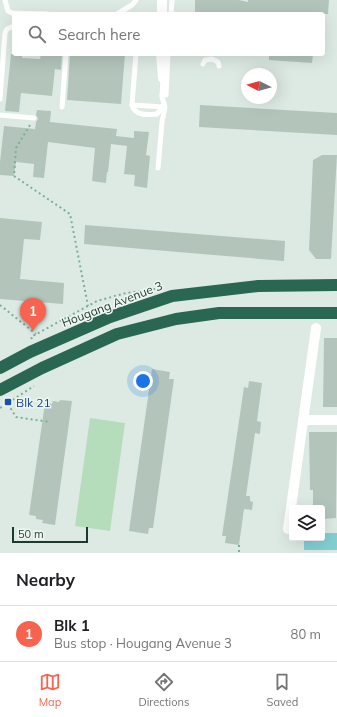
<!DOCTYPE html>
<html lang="en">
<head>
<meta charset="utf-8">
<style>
  body { margin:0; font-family:Mulish,sans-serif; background:#f2f2f2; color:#202124 }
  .controls { position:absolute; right:12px; bottom:12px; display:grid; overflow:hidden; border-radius:4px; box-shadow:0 4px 16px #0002 }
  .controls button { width:36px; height:36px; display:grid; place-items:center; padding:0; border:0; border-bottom:1px solid #e0e0e0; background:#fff; color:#202124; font:20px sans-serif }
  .compass { position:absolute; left:241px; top:68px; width:36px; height:36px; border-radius:50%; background:#fff; box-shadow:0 4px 16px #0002; rotate:276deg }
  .scale { position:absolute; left:12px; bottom:10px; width:76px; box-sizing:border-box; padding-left:4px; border:2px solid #1e3a2f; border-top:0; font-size:11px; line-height:14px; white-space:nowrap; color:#1e3a2f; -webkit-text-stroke:3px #eef7f1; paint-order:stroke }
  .you { position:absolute; left:143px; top:381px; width:14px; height:14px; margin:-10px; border:3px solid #fff; border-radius:50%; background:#1a73e8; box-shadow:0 0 0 6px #1a73e833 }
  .badge { display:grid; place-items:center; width:26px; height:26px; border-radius:50%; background:#f7634e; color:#fff; font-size:13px; font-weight:700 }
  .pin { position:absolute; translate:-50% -33px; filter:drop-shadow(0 1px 2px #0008) }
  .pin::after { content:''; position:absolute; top:21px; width:14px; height:12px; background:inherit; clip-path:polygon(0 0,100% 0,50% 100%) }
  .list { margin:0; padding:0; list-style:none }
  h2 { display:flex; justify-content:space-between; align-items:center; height:52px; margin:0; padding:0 16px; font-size:17px }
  h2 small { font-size:13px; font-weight:400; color:#757577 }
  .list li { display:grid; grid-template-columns:26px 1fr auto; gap:12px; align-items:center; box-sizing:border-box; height:56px; padding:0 16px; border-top:1px solid #e0e0e0 }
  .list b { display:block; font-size:15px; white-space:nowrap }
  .list p { margin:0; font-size:13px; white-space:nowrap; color:#757577 }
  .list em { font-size:13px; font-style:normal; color:#757577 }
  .icon { flex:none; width:22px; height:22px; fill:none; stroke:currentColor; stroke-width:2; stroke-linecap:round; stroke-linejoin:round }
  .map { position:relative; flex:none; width:337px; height:553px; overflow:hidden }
  .search { position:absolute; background:#fff; box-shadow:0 4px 16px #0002; left:12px; right:12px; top:12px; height:44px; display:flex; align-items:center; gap:10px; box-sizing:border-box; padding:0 14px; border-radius:4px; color:#757577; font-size:15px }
  .sheet { height:108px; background:#fff }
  nav { display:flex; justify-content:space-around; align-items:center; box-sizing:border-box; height:56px; border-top:1px solid #e0e0e0; background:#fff; font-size:11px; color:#757577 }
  nav a { display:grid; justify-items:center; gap:2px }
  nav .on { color:#f7634e }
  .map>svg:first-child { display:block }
  .green { fill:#b5dcbb }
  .water { fill:#82cfd2 }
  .building { fill:#b3c5bb }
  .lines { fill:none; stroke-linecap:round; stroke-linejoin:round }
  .path { stroke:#7caf99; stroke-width:2; stroke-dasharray:2 3; stroke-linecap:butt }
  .lane { stroke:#fff; stroke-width:5 }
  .street { stroke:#fff; stroke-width:10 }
  .highway { stroke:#296753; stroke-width:12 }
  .transit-dot { fill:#1a4fb4; stroke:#eef7f1; stroke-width:1.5 }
  .labels { text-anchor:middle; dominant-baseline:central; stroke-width:3; stroke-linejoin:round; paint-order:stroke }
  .street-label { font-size:12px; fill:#1e3a2f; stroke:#eef7f1 }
  .transit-label { font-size:12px; fill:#164399; stroke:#eef7f1; text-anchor:start }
</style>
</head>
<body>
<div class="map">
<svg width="337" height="553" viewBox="0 0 337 553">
  <rect width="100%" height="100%" fill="#ddeae3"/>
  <polygon class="green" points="90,418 125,423 110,531 75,526"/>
  <polygon class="water" points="322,533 337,533 337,550 304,550 304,538 322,538"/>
  <g class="building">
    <polygon points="195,0 239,0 248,2 248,0 329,0 328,14 195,14"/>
    <polygon points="11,54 22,54 22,58 40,59 41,54 62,54 61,70 55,69 52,96 21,93 19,112 5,111"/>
    <polygon points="70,54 125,54 121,104 67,100"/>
    <polygon points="269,54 313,54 312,63 269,60"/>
    <polygon points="200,105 337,113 337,135 199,127"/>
    <polygon points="37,110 51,111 50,122 117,129 116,136 134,138 134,131 149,132 146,155 150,156 147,188 134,186 135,175 124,174 127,146 111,144 108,172 107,172 106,183 92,181 95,148 48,142 44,178 33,177 34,164 16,162 14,176 0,175 0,162 4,126 35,129 36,122 38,119 36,115"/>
    <polygon points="322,155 337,155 331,259 316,259 309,250 313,160"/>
    <polygon points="0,218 42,222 40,240 24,239 20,279 64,283 63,304 0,299"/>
    <polygon points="85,225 285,241 284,261 84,244"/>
    <polygon points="324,338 337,338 337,407 323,407"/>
    <polygon points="152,369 170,372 169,379 174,379 153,528 149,528 148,534 129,531"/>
    <polygon points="249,381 262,383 257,421 261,422 260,434 255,433 246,496 250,496 250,501 253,502 252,510 244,509 239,545 225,543 226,536 222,536 244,387 248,388"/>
    <polygon points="60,400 72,401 55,525 42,523 43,520 36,519 36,516 29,515 45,403 52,404 53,401 59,402"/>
    <polygon points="309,432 337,432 336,518 322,519 322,508 313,508 313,490 310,490"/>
  </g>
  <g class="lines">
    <g class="path">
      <polyline points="30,125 16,148 14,176 70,214 88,306"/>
      <polyline points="0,305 36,334"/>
      <polyline points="32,339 31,337 97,301 126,293 156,289"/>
      <polyline points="8,404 16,417 50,422"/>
      <polyline points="0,408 34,386"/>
      <polyline points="239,545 239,553"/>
    </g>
    <g class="lane">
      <polyline points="5,0 8,11 12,13 48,14"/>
      <polyline points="117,14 132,5 136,0"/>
      <polyline points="171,14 172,0"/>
      <path d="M 136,54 L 132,105 C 135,116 147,115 157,114 L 162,107"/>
      <polyline points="203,64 205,60 212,59 218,62 219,66"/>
      <polyline points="162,95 166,95 168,54"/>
      <polyline points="0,99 5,33 7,29 14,26"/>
      <polyline points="132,105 164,107"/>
      <polyline points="62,107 66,54"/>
      <polyline points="0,115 34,118"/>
      <polyline points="158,168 162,122 165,107 162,97 163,78"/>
    </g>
    <g class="street">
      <polyline points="162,14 162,0"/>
      <polyline points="161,54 163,78"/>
      <polyline points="303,420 337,420"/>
      <polyline points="288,529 316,328"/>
    </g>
    <g class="highway">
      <polyline points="0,368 30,352 110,317 172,296 258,286 337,285"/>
      <polyline points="0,390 42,368 117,334 176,319 219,313 337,313"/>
    </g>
  </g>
  <rect class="transit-dot" x="4" y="398" width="8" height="8" rx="2"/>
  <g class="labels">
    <g class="street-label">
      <text transform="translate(112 304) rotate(-21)">Hougang Avenue 3</text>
    </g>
    <g class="transit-label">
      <text x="16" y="402">Blk 21</text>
    </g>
  </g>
</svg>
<div class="controls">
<button><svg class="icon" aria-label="layers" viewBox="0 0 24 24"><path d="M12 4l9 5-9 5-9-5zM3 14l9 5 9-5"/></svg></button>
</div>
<svg class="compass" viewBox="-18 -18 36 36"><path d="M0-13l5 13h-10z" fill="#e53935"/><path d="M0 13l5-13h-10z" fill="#757577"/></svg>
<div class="scale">50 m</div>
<div class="you"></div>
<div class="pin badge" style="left:33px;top:331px">1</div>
<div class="search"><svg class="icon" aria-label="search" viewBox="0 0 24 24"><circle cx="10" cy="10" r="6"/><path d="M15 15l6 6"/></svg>Search here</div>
</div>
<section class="sheet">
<h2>Nearby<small></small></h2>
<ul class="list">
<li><span class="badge">1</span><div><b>Blk 1</b><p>Bus stop · Hougang Avenue 3</p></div><em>80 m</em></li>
</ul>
</section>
<nav>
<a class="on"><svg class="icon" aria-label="map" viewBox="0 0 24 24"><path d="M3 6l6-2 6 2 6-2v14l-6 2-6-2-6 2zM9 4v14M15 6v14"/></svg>Map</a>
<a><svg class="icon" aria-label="directions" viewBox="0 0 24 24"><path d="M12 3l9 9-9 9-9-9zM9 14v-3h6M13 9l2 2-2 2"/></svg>Directions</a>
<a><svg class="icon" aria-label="saved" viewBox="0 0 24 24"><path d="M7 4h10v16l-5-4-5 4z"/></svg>Saved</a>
</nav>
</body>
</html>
